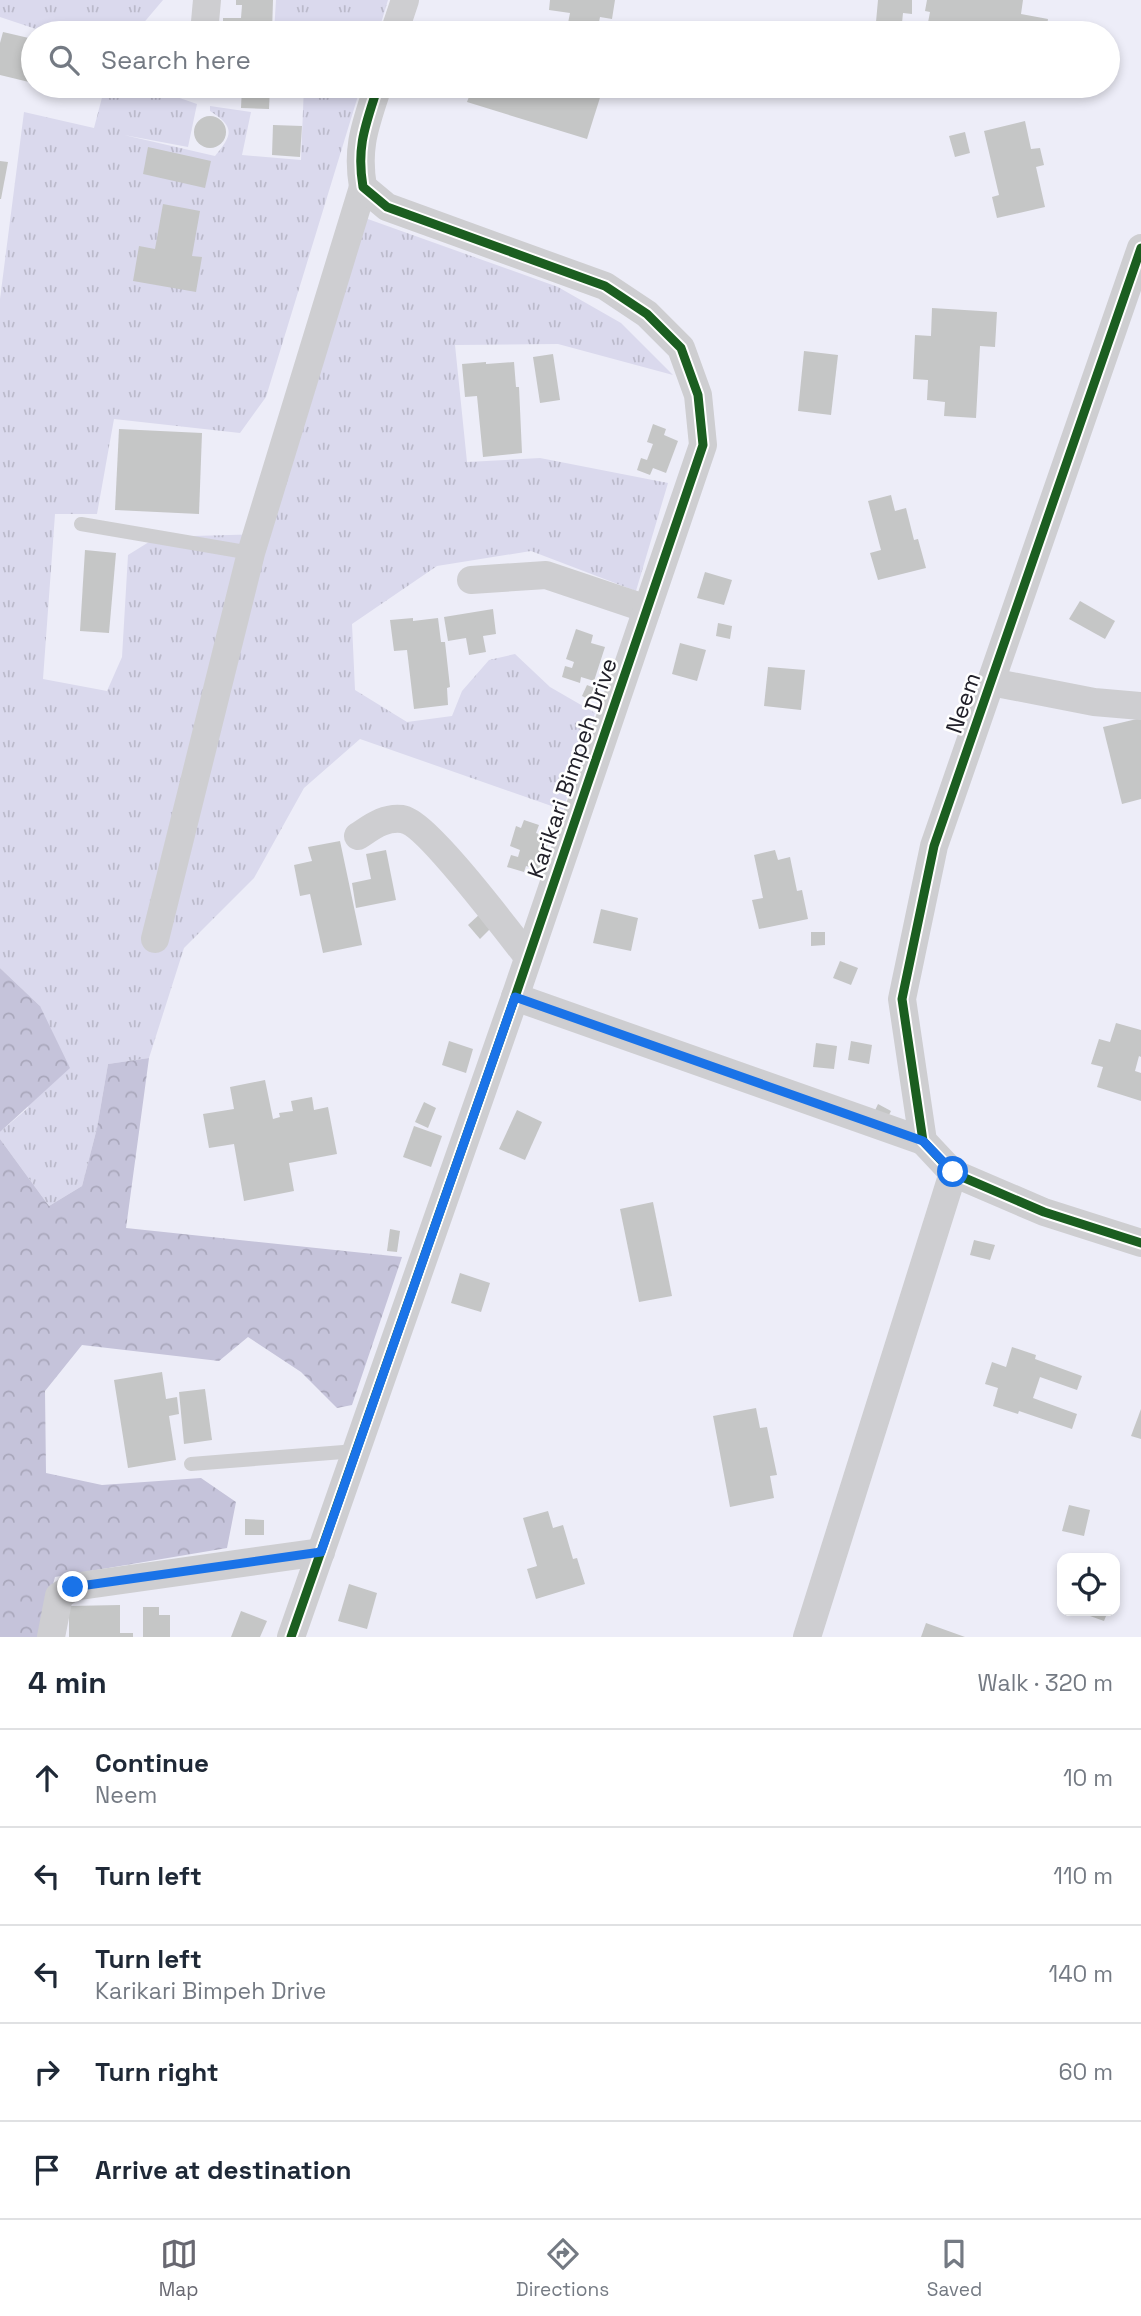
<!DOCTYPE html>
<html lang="en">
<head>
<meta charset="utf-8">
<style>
  body { margin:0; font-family:"Space Grotesk",sans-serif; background:#f2f2f3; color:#1f2937 }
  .controls { position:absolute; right:21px; bottom:21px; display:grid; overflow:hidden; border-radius:14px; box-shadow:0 4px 10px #0003 }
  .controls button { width:63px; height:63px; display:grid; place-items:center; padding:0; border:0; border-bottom:2px solid #e0e1e3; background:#fff; color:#1f2937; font:35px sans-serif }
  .stop { position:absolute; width:21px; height:21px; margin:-16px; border:5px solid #1a73e8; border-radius:50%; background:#fff }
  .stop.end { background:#1a73e8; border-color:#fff; box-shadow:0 2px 7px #0008 }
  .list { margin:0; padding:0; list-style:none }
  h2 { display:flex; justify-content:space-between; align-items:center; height:91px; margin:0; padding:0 28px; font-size:30px }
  h2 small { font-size:23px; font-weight:400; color:#747a83 }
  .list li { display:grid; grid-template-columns:46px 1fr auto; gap:21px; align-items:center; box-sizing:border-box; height:98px; padding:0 28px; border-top:2px solid #e0e1e3 }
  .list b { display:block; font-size:26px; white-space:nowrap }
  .list p { margin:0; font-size:23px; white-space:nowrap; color:#747a83 }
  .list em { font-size:23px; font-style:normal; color:#747a83 }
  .icon { flex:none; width:38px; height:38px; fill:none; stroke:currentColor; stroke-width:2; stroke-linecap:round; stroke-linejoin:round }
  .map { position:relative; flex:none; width:1141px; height:1637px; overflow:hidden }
  .search { position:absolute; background:#fff; box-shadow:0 4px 10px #0003; left:21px; right:21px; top:21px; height:77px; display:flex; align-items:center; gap:18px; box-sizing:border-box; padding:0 24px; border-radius:38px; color:#747a83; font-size:26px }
  .sheet { height:581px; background:#fff }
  nav { display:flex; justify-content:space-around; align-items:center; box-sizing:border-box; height:98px; border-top:2px solid #e0e1e3; background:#fff; font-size:19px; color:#747a83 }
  nav a { display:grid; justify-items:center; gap:4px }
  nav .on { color:#686871 }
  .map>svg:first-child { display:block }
  .grass { fill:url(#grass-tufts) }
  .forest { fill:url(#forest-crowns) }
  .building { fill:#c5c6c6 }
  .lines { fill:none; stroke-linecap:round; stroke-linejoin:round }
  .service { stroke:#ceced1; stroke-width:14 }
  .minor { stroke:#ceced1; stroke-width:28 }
  .cycleway-casing { stroke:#fff; stroke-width:13 }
  .cycleway { stroke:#1b5e20; stroke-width:9 }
  .route { stroke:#1a73e8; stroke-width:9 }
  .labels { text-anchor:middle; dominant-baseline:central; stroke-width:5; stroke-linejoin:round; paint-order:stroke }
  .street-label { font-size:23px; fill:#212029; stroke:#fff }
</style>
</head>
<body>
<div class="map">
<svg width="1141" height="1637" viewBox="0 0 1141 1637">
  <defs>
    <pattern id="grass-tufts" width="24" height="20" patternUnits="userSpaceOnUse" patternTransform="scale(1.75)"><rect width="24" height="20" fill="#dad9ed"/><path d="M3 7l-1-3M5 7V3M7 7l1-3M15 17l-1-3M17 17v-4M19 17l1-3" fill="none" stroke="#bbbacb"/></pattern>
    <pattern id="forest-crowns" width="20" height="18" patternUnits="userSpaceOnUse" patternTransform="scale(1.75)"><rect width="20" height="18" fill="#c5c3da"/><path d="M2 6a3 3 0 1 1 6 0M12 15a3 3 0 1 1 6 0" fill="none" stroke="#a9a7bb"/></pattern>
  </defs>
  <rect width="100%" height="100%" fill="#ededf8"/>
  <g class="grass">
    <polygon points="0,0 163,0 141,26 139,33 48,33 0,17"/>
    <polygon points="276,0 388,0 378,33 274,32"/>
    <path d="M 105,86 L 145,86 L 197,104 L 188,147 L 124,135 L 215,156 C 233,134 235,127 210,111 L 210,106 L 251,112 L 242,155 L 301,160 L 304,86 L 361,86 L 266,397 L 240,433 L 114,419 L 97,514 L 55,514 L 43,679 L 107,691 L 122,657 L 128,555 L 157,537 L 266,534 L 365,218 L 558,287 L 621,323 L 673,375 L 558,344 L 455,345 L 467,462 L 540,458 L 668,483 L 636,591 L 531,551 L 437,566 L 352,624 L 355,690 L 407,722 L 452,716 L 462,691 L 489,660 L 515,654 L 550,687 L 595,713 L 563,810 L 360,739 L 304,788 L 254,878 L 184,948 L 149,1058 L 108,1064 L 97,1128 L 82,1186 L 49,1206 L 0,1139 L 0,1132 L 28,1108 L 40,1006 L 0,968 L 0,299 L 24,112 L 94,128 Z"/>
  </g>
  <g class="forest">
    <polygon points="0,968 40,1006 70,1068 0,1132"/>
    <polygon points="149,1058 126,1228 402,1257 352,1405 337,1408 301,1372 248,1337 219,1361 82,1345 45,1391 46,1473 102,1485 201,1478 236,1502 227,1548 55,1577 42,1623 44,1637 0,1637 0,1139 49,1206 82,1186 97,1128 108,1064"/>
  </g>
  <g class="building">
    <polygon points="236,0 273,0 272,33 223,33 223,18 241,18 242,5 236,5"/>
    <polygon points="550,0 615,0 612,19 600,17 598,27 568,23 570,13 549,10"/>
    <polygon points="878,0 912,0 912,14 903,13 901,33 875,33"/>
    <polygon points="927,0 1023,0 1021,14 1048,19 1046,33 926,33 930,12 925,11"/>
    <polygon points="3,32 33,39 33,83 0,75 0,43"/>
    <polygon points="50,86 81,86 79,94"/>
    <polygon points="242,86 270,86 269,109 241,108"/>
    <polygon points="473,86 597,86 603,88 587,139 467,102"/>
    <circle cx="210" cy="132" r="16"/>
    <polygon points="1025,121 1031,149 1040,148 1044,165 1036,167 1045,207 997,218 992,197 999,195 984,131"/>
    <polygon points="273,125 302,126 300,157 272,155"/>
    <polygon points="965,132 970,153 955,157 949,136"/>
    <polygon points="148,147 211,161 205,188 143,174"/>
    <polygon points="0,161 8,162 1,199 0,199"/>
    <polygon points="163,204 200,211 192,256 202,257 196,292 133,281 139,246 155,249"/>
    <polygon points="932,308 997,312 995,347 980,346 976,418 944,416 945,402 927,400 928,380 913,379 915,335 931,336"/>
    <polygon points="804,351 838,355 831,415 798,411"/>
    <polygon points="553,354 560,400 540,403 533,357"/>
    <polygon points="486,362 486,364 514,362 516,387 519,387 522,453 483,457 477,396 465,397 462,364"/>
    <polygon points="653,424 666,429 664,435 678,441 666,473 653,468 650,475 637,470 641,458 647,460 653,444 647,442"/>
    <polygon points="119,429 202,433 199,514 115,510"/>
    <polygon points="891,495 895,511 906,508 914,540 918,539 926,568 878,580 870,553 881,550 868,501"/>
    <polygon points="85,550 116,553 109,633 80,631"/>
    <polygon points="705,572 732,580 724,605 697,598"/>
    <polygon points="1080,601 1115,621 1105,639 1069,619"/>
    <polygon points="493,609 496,634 483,636 486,652 469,655 466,638 448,641 444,617"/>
    <polygon points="413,618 413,621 438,618 441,642 445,642 450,687 447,688 448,705 414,709 407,650 394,651 390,620"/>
    <polygon points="718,623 732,626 730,639 716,636"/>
    <polygon points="576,629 593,635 591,643 605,647 594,681 581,677 580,683 562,677 565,666 572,668 574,662 566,659"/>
    <polygon points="680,643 706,650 697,681 672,674"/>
    <polygon points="768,667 805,670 801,710 764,706"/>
    <polygon points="587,685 597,689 592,701 582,696"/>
    <polygon points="1141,718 1141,799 1122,804 1103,727"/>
    <polygon points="524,820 539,825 536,833 550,838 539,870 526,866 524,872 507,867 511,855 518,857 520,850 510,846 516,826 521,828"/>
    <polygon points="340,841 362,945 323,953 310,894 300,896 294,865 312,861 308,847"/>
    <polygon points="386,850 396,900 356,908 352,883 371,879 366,854"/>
    <polygon points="775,850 778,860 790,857 797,891 802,890 808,919 759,929 752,900 763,898 754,855"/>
    <polygon points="601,909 638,918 631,951 593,943"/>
    <polygon points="482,912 494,925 480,939 468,925"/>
    <polygon points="811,932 825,932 825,945 811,946"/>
    <polygon points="840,961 858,968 851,985 833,978"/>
    <polygon points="1116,1023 1141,1030 1141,1057 1139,1056 1135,1071 1141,1073 1141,1101 1097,1087 1103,1067 1091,1064 1099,1039 1110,1042"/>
    <polygon points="449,1041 473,1049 466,1073 442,1065"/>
    <polygon points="851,1041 872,1045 869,1064 848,1060"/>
    <polygon points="816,1043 837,1046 834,1069 813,1067"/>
    <polygon points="265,1080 273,1119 280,1117 279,1113 293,1111 291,1101 312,1097 314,1110 328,1107 337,1154 289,1163 294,1191 244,1201 234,1144 209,1148 203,1114 234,1109 230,1087"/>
    <polygon points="424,1102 436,1108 428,1128 415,1122"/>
    <polygon points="878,1104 891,1111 885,1123 872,1117"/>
    <polygon points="517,1110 542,1122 525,1160 499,1149"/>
    <polygon points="414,1126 442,1136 431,1167 403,1157"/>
    <polygon points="653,1202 672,1296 639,1302 620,1209"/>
    <polygon points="390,1229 400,1231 397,1252 387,1251"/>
    <polygon points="974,1240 995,1245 990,1260 970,1255"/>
    <polygon points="460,1273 490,1283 481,1312 451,1303"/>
    <polygon points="1012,1347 1036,1355 1035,1359 1082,1376 1077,1390 1040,1377 1033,1398 1077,1414 1072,1429 1019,1411 1018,1414 993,1406 998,1388 985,1384 992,1362 1006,1367"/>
    <polygon points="162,1372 166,1399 177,1397 179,1414 169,1416 176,1460 128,1468 114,1380"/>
    <polygon points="205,1389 212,1440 184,1444 179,1392"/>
    <polygon points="756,1408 760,1428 767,1427 777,1475 770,1476 774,1498 730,1507 713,1416"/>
    <polygon points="1141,1409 1141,1439 1131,1436"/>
    <polygon points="1069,1505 1090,1510 1084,1536 1062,1531"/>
    <polygon points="548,1511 553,1528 563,1525 573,1559 577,1558 585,1584 536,1599 527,1569 537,1566 523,1518"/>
    <polygon points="245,1519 264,1520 264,1535 245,1535"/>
    <polygon points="349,1584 377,1593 367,1629 338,1621"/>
    <polygon points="120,1605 120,1633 133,1633 133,1637 69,1637 69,1606"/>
    <polygon points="143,1607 159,1607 159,1615 170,1615 170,1637 143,1637"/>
    <polygon points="241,1611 267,1621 260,1637 231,1637"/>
    <polygon points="1076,1611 1108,1611 1104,1621"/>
    <polygon points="926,1623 965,1637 921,1637"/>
  </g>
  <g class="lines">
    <g class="service">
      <polyline points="81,524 251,553"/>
      <polyline points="191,1464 356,1451"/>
    </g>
    <g class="minor">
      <polyline points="204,33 207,0"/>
      <polyline points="394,33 405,0"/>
      <polyline points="1141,248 934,846 902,999 923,1141 953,1173 1044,1212 1141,1243"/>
      <polyline points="471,580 546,575 647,609"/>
      <polyline points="991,682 1094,702 1141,706"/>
      <path d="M 358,836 C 372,827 384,817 402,819 C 426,822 509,933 528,957"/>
      <polyline points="155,939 251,553 363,187"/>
      <polyline points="515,997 923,1141"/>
      <polyline points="51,1637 59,1596 73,1587 321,1552"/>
      <path d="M 291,1637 L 515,997 L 703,445 L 698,395 L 681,348 L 647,314 L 605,286 L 387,207 L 363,187 C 356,146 366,124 378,86"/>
      <polyline points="807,1637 953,1173"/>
    </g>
    <g class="cycleway-casing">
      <g id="cycleway">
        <polyline points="1141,248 934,846 902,999 923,1141 953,1173 1044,1212 1141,1243"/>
        <path d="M 291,1637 L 515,997 L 703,445 L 698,395 L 681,348 L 647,314 L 605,286 L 387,207 L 363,187 C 356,146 366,124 378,86"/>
      </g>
    </g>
    <use href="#cycleway" class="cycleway"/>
  </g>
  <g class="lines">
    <polyline class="route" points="73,1587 321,1552 515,997 923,1141 953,1172"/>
  </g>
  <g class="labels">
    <g class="street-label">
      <text transform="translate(963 703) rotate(-71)">Neem</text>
      <text transform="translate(572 768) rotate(-71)">Karikari Bimpeh Drive</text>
    </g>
  </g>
</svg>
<div class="controls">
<button><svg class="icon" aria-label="locate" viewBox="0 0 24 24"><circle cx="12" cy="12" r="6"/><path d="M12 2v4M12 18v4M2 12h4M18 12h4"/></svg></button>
</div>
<div class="stop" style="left:953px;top:1172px"></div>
<div class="stop end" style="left:73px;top:1587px"></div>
<div class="search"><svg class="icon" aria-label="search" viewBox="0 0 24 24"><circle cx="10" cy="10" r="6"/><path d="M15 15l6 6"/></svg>Search here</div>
</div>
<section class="sheet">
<h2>4 min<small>Walk · 320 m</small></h2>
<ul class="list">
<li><svg class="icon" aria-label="ahead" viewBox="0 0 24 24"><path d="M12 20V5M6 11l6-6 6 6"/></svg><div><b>Continue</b><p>Neem</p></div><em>10 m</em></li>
<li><svg class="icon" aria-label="left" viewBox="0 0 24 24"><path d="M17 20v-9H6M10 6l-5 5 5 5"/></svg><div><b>Turn left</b></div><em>110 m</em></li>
<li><svg class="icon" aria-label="left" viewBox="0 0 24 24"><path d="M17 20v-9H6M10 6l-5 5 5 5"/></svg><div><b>Turn left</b><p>Karikari Bimpeh Drive</p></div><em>140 m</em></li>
<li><svg class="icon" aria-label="right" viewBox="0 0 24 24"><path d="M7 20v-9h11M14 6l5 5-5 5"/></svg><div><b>Turn right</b></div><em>60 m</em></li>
<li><svg class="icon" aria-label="arrive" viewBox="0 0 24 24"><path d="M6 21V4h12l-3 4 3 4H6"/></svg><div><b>Arrive at destination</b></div></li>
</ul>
</section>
<nav>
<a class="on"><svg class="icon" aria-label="map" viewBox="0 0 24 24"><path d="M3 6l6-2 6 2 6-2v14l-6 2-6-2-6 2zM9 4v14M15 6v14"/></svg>Map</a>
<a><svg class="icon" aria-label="directions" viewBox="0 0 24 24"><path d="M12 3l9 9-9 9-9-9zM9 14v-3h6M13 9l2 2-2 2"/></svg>Directions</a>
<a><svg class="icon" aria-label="saved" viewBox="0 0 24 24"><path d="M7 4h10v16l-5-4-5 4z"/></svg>Saved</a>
</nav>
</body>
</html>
